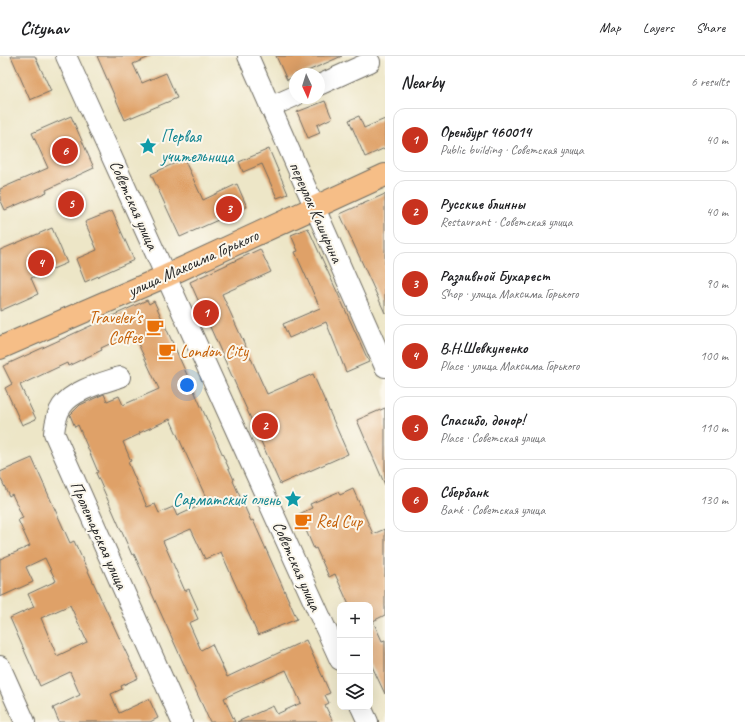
<!DOCTYPE html>
<html lang="en">
<head>
<meta charset="utf-8">
<style>
  body { margin:0; font-family:Caveat,sans-serif; background:#f2f2f2; color:#202124 }
  .controls { position:absolute; right:12px; bottom:12px; display:grid; overflow:hidden; border-radius:8px; box-shadow:0 4px 16px #0002 }
  .controls button { width:36px; height:36px; display:grid; place-items:center; padding:0; border:0; border-bottom:1px solid #e0e0e0; background:#fff; color:#202124; font:20px sans-serif }
  .compass { position:absolute; left:289px; top:12px; width:36px; height:36px; border-radius:50%; background:#fff; box-shadow:0 4px 16px #0002; rotate:176deg }
  .you { position:absolute; left:187px; top:329px; width:14px; height:14px; margin:-10px; border:3px solid #fff; border-radius:50%; background:#1a73e8; box-shadow:0 0 0 6px #1a73e833 }
  .badge { display:grid; place-items:center; width:26px; height:26px; border-radius:50%; background:#c8321e; color:#fff; font-size:13px; font-weight:700 }
  .pin { position:absolute; translate:-50% -50%; border:2px solid #fff; box-shadow:0 1px 4px #0006 }
  .list { margin:0; padding:0; list-style:none }
  h2 { display:flex; justify-content:space-between; align-items:center; height:52px; margin:0; padding:0 16px; font-size:17px }
  h2 small { font-size:13px; font-weight:400; color:#757577 }
  .list li { display:grid; grid-template-columns:26px 1fr auto; gap:12px; align-items:center; box-sizing:border-box; height:64px; margin:0 8px 8px; padding:0 8px; border:1px solid #e0e0e0; border-radius:12px }
  .list b { display:block; font-size:15px; white-space:nowrap }
  .list p { margin:0; font-size:13px; white-space:nowrap; color:#757577 }
  .list em { font-size:13px; font-style:normal; color:#757577 }
  .icon { flex:none; width:22px; height:22px; fill:none; stroke:currentColor; stroke-width:2; stroke-linecap:round; stroke-linejoin:round }
  .map { position:relative; flex:none; width:385px; height:666px; overflow:hidden }
  header { display:flex; align-items:center; gap:24px; box-sizing:border-box; height:56px; padding:0 20px; background:#fff; border-bottom:1px solid #e0e0e0 }
  header strong { font-size:19px }
  nav { display:flex; gap:22px; margin-inline-start:auto; font-size:14px }
  main { display:flex }
  aside { flex:1; background:#fff }
  .map>svg:first-child { display:block }
  .building { fill:#dfa167; fill-rule:evenodd }
  .lines { fill:none; stroke-linecap:round; stroke-linejoin:round }
  .minor-casing { stroke:#6f6c62; stroke-width:22 }
  .major-casing { stroke:#6f6c62; stroke-width:24 }
  .minor { stroke:#fff; stroke-width:20 }
  .major { stroke:#f6be87; stroke-width:22 }
  .labels { text-anchor:middle; dominant-baseline:central; stroke-width:4; stroke-linejoin:round; paint-order:stroke }
  .culture-label { font-size:17px; fill:#0d838f; stroke:#fbf7ec; text-anchor:start }
  .street-label { font-size:17px; fill:#2b2b2b; stroke:#fbf7ec }
  .food-label { font-size:17px; fill:#c56008; stroke:#fbf7ec; text-anchor:start }
</style>
</head>
<body>
<header>
<strong>Citynav</strong>
<nav><a>Map</a><a>Layers</a><a>Share</a></nav>
</header>
<main>
<div class="map">
<svg width="385" height="666" viewBox="0 0 385 666">
  <rect width="100%" height="100%" fill="#fbf7ec"/>
  <filter id="ink" filterUnits="userSpaceOnUse"><feTurbulence type="fractalNoise" baseFrequency=".025" numOctaves="2"/><feDisplacementMap in="SourceGraphic" scale="8" xChannelSelector="R" yChannelSelector="G"/><feConvolveMatrix kernelMatrix="1 2 1 2 8 2 1 2 1" color-interpolation-filters="sRGB"/></filter>
  <filter id="wash" filterUnits="userSpaceOnUse"><feTurbulence type="fractalNoise" baseFrequency=".012" numOctaves="4" result="noise"/><feDisplacementMap in="SourceGraphic" scale="16" xChannelSelector="R" yChannelSelector="G"/><feGaussianBlur stdDeviation="0.9" result="paint"/><feColorMatrix in="noise" values="0 0 0 0 0 0 0 0 0 0 0 0 0 0 0 0 0 1.4 0 .05"/><feComposite in="paint" operator="in"/></filter>
  <g filter="url(#wash)">
    <rect width="100%" height="100%" fill="#ede6c7"/>
    <g id="blocks">
      <g class="building">
        <polygon points="11,0 35,0 51,35 30,44"/>
        <polygon points="97,0 152,0 133,8 142,27 166,17 177,42 125,64"/>
        <polygon points="276,0 342,0 301,18 295,18 295,20 287,24"/>
        <polygon points="325,45 332,62 317,69 320,77 308,82 297,56"/>
        <polygon points="71,60 94,112 46,134 47,136 5,154 0,143 0,133 48,112 32,77"/>
        <polygon points="359,60 364,72 385,63 385,92 365,101 349,64"/>
        <polygon points="269,93 288,138 277,142 262,108 243,116 239,106"/>
        <polygon points="184,103 203,144 237,128 247,151 180,181 151,118"/>
        <polygon points="385,138 385,257 340,158"/>
        <polygon points="112,155 134,204 85,226 76,203 97,194 85,166"/>
        <polygon points="52,172 67,207 31,222 38,238 0,255 0,194"/>
        <polygon points="308,172 369,306 346,316 326,266 289,282 283,268 320,252 295,196 298,195 291,179"/>
        <polygon points="260,193 271,216 222,238 267,338 313,318 348,398 280,428 190,226"/>
        <path d="M 147,244 L 149,248 L 154,245 L 234,424 L 233,425 L 251,465 L 253,464 L 297,563 L 258,579 L 221,496 L 205,503 L 191,473 L 163,485 L 185,535 L 189,533 L 198,553 L 194,554 L 198,563 L 189,567 L 201,594 L 212,588 L 227,621 L 306,584 L 330,637 L 325,639 L 329,647 L 325,649 L 333,666 L 237,666 L 273,650 L 277,658 L 301,647 L 286,614 L 224,642 L 235,666 L 210,666 L 134,498 L 132,499 L 96,417 L 98,416 L 78,369 L 75,371 L 70,359 L 80,349 L 104,338 L 107,345 L 119,340 L 123,349 L 159,333 L 133,277 L 101,292 L 102,294 L 68,310 L 67,307 L 20,329 L 36,363 L 22,369 L 5,332 L 12,328 L 3,310 ZM 170,363 L 208,446 L 177,460 L 173,451 L 159,457 L 155,448 L 147,451 L 128,406 L 131,405 L 123,386 L 140,378 L 139,377 Z"/>
        <polygon points="385,352 385,429 357,364"/>
        <path d="M 32,402 L 70,487 L 74,485 L 138,622 L 121,630 L 122,633 L 111,638 L 119,657 L 149,643 L 158,662 L 150,666 L 59,666 L 53,652 L 80,639 L 70,616 L 40,630 L 10,562 L 34,551 L 28,538 L 56,525 L 45,502 L 26,511 L 33,526 L 0,541 L 0,503 L 30,490 L 18,464 L 23,462 L 12,438 L 9,440 L 0,421 L 0,416 ZM 70,549 L 87,586 L 57,600 L 41,562 Z"/>
        <polygon points="353,433 373,478 385,473 385,559 373,565 382,585 385,584 385,638 370,606 370,549 349,549 335,518 329,521 316,492 314,493 299,458 312,452 310,448 338,436 340,439"/>
      </g>
    </g>
  </g>
  <g filter="url(#ink)">
    <use href="#blocks" fill-opacity="0" stroke="#6f6c62" stroke-width="1"/>
    <g class="lines">
      <g class="minor-casing">
        <g id="minor">
          <polyline points="66,0 340,604"/>
          <polyline points="248,0 385,311"/>
          <polyline points="319,29 370,6"/>
          <polyline points="270,51 295,40"/>
          <path d="M 120,321 C 102,327 73,334 62,350 C 57,357 55,368 54,377 L 182,666"/>
          <polyline points="0,610 25,666"/>
          <polyline points="361,651 368,666"/>
        </g>
      </g>
      <g class="major-casing">
        <polyline id="major" points="0,292 166,220 385,119"/>
      </g>
      <use href="#minor" class="minor"/>
      <use href="#major" class="major"/>
    </g>
  </g>
  <defs>
    <g id="sight-bare" transform="scale(1.38)"><path d="M0-6L1.8-2.2L6-1.7L2.9 1.2L3.7 5.4L0 3.3L-3.7 5.4L-2.9 1.2L-6-1.7L-1.8-2.2Z" fill="#0f9aa8" stroke="#fbf7ec" stroke-width="2.5" paint-order="stroke"/></g>
    <g id="cafe-bare" transform="scale(1.38)"><path d="M-5.5-4.5H6V0H3Q3 3.5 0 3.5H-2.5Q-5.5 3.5-5.5 0ZM3-3.2v2h1.7v-2ZM-6 4.5H4V6H-6Z" fill="#e8710a" stroke="#fbf7ec" stroke-width="2.5" paint-order="stroke"/></g>
  </defs>
  <g fill-rule="evenodd">
    <use href="#sight-bare" x="148" y="90"/>
    <use href="#cafe-bare" x="155" y="271"/>
    <use href="#cafe-bare" x="167" y="295"/>
    <use href="#sight-bare" x="293" y="443"/>
    <use href="#cafe-bare" x="303" y="465"/>
  </g>
  <g class="labels">
    <g class="culture-label">
      <text x="161" y="80">Первая<tspan x="161" dy="20">учительница</tspan></text>
      <text x="280" y="443" text-anchor="end">Сарматский олень</text>
    </g>
    <g class="street-label">
      <text transform="translate(134 149) rotate(66)">Советская улица</text>
      <text transform="translate(316 156) rotate(66)">переулок Каширина</text>
      <text transform="translate(193 207) rotate(-24)">улица Максима Горького</text>
      <text transform="translate(99 479) rotate(66)">Пролетарская улица</text>
      <text transform="translate(297 510) rotate(66)">Советская улица</text>
    </g>
    <g class="food-label">
      <text x="142" y="261" text-anchor="end">Traveler's<tspan x="142" dy="20">Coffee</tspan></text>
      <text x="180" y="295">London City</text>
      <text x="316" y="465">Red Cup</text>
    </g>
  </g>
</svg>
<div class="controls">
<button>+</button>
<button>−</button>
<button><svg class="icon" aria-label="layers" viewBox="0 0 24 24"><path d="M12 4l9 5-9 5-9-5zM3 14l9 5 9-5"/></svg></button>
</div>
<svg class="compass" viewBox="-18 -18 36 36"><path d="M0-13l5 13h-10z" fill="#e53935"/><path d="M0 13l5-13h-10z" fill="#757577"/></svg>
<div class="you"></div>
<div class="pin badge" style="left:206px;top:257px">1</div>
<div class="pin badge" style="left:265px;top:370px">2</div>
<div class="pin badge" style="left:229px;top:153px">3</div>
<div class="pin badge" style="left:41px;top:207px">4</div>
<div class="pin badge" style="left:71px;top:148px">5</div>
<div class="pin badge" style="left:65px;top:95px">6</div>
</div>
<aside>
<h2>Nearby<small>6 results</small></h2>
<ul class="list">
<li><span class="badge">1</span><div><b>Оренбург 460014</b><p>Public building · Советская улица</p></div><em>40 m</em></li>
<li><span class="badge">2</span><div><b>Русские блинны</b><p>Restaurant · Советская улица</p></div><em>40 m</em></li>
<li><span class="badge">3</span><div><b>Разливной Бухарест</b><p>Shop · улица Максима Горького</p></div><em>90 m</em></li>
<li><span class="badge">4</span><div><b>В.Н.Шевкуненко</b><p>Place · улица Максима Горького</p></div><em>100 m</em></li>
<li><span class="badge">5</span><div><b>Спасибо, донор!</b><p>Place · Советская улица</p></div><em>110 m</em></li>
<li><span class="badge">6</span><div><b>Сбербанк</b><p>Bank · Советская улица</p></div><em>130 m</em></li>
</ul>
</aside>
</main>
</body>
</html>
